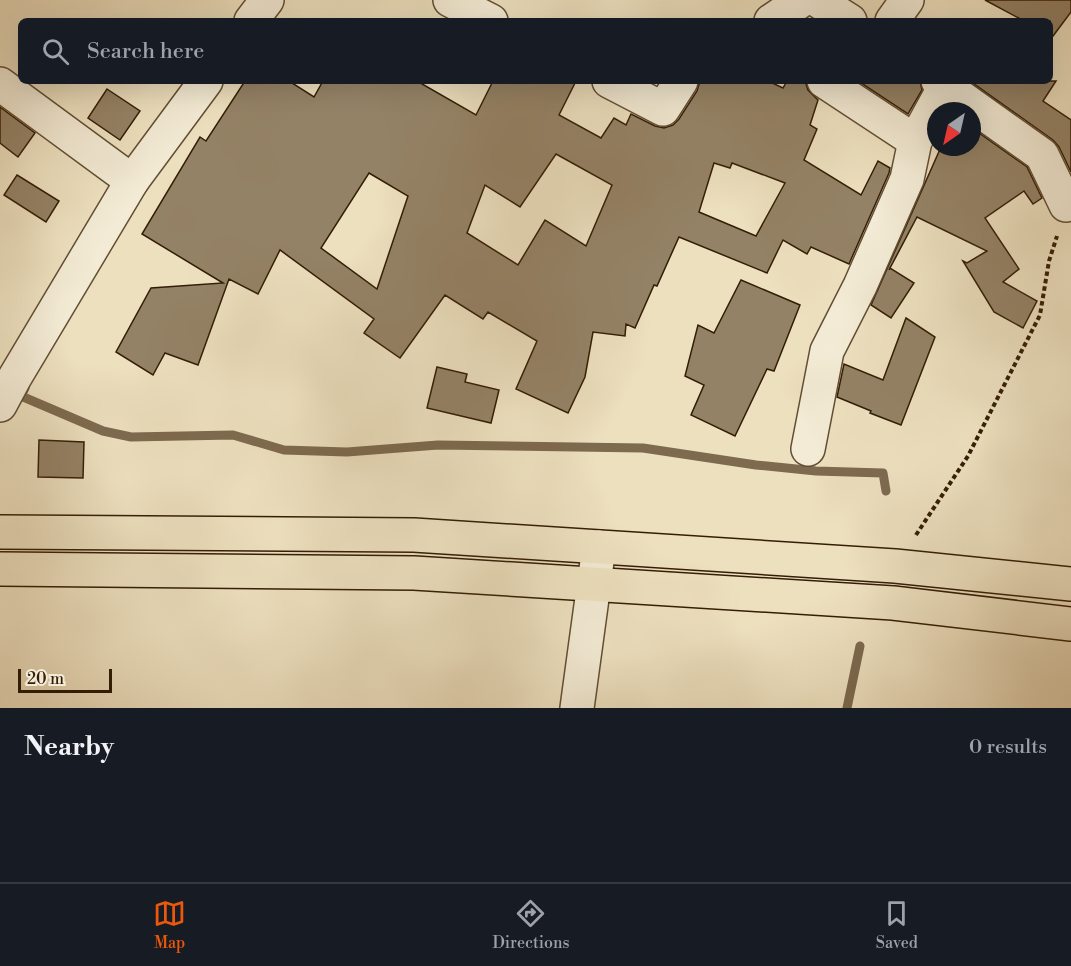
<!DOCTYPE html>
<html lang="en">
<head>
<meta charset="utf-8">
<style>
  body { margin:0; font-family:"Libre Bodoni",serif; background:#20242c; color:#f1f3f6 }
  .compass { position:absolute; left:927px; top:102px; width:54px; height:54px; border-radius:50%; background:#171b24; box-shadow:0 6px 24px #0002; rotate:214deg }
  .scale { position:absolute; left:18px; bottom:15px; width:94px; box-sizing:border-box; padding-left:6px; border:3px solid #341d06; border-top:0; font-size:16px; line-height:21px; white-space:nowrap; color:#341d06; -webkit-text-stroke:4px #f3ebd5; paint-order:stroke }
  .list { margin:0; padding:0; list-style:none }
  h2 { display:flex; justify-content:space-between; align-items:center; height:78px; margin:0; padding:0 24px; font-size:26px }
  h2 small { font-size:20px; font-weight:400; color:#9ea1a6 }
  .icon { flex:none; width:33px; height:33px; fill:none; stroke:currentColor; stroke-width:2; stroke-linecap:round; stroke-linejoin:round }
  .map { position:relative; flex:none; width:1071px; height:708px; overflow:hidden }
  .search { position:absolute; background:#171b24; box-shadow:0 6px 24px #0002; left:18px; right:18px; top:18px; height:66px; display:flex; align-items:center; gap:15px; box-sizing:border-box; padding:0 21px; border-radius:9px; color:#9ea1a6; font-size:22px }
  .sheet { height:174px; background:#171b24 }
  nav { display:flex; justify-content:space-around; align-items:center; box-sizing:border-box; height:84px; border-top:2px solid #363941; background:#171b24; font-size:16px; color:#9ea1a6 }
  nav a { display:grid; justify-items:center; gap:3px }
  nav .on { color:#ea580c }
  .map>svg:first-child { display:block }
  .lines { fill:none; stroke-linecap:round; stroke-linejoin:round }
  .stream { stroke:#7d6a4f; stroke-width:9 }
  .building { fill:#948266; stroke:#341d06; stroke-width:1.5; fill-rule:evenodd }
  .minor-casing { stroke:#624e34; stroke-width:36 }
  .major-casing { stroke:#341d06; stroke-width:36 }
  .path { stroke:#341d06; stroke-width:4; stroke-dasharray:4.5 3; stroke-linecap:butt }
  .minor { stroke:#f3ebd5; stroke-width:33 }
  .major { stroke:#ede0bf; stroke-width:33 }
</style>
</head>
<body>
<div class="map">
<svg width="1071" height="708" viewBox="0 0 1071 708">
  <rect width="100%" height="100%" fill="#ede0bf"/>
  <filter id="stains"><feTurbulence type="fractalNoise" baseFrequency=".00333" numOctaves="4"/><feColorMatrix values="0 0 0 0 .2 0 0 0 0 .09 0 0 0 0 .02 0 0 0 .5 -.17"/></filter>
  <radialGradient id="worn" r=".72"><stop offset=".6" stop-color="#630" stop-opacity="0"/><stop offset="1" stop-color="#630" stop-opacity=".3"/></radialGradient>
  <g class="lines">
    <g class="stream">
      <polyline points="25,388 21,396 103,431 131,437 233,435 284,450 347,452 438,445 643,448 756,465 816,471 883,473 886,491"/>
      <polyline points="847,708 860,646"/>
    </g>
  </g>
  <g class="building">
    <polygon points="985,0 1071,0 1071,12 1053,36 1050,35 1050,21 1024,21"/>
    <path d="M 245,81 L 289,81 L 314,97 L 323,81 L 417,81 L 476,115 L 493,81 L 576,81 L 559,115 L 601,138 L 614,118 L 626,125 L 631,114 L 655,126 L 664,128 L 673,125 L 679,119 L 697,91 L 700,81 L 768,81 L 783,88 L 787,81 L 805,81 L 808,90 L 818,100 L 810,125 L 817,129 L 804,160 L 861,195 L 878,161 L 890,168 L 889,173 L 849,264 L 811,247 L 807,254 L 783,240 L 767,273 L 679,237 L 657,286 L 654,285 L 635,328 L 626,324 L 625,336 L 593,332 L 585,377 L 568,413 L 516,389 L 537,341 L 488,312 L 483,319 L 445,295 L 400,358 L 364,333 L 374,319 L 280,250 L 258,294 L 229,279 L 198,365 L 165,353 L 153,375 L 116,352 L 151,288 L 223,283 L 142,234 L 200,137 L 206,141 ZM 556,154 L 612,185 L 586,246 L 545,220 L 518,265 L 467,233 L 485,185 L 520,207 ZM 714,163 L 730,168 L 732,163 L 785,183 L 756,236 L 699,212 ZM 369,173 L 408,196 L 377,289 L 321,248 Z"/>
    <polygon points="858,81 920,81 922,90 908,114"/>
    <polygon points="970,81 1056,81 1043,101 1071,120 1071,172 1059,147 1053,140"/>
    <polygon points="107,89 140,111 120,140 88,118"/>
    <polygon points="0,107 35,133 18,157 0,143"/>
    <polygon points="972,128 1027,167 1042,198 1033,204 1024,191 985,218 1019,269 1003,282 1037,301 1023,328 994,312 963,261 967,263 987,251 917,217 889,270 890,268 914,283 891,318 871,305 941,147 972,147"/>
    <polygon points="17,175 59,201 46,222 4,195"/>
    <polygon points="741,280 800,305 774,371 767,369 735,436 691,415 704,385 685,376 698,325 714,333"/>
    <polygon points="906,318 935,337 901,425 870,413 871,411 837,397 844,364 883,380"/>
    <polygon points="437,367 467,374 465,382 499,390 491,423 427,408"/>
    <polygon points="39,440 84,442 83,478 38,477"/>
  </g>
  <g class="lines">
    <g class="minor-casing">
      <g id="minor">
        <polyline points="450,0 491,21"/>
        <polyline points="817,0 850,21"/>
        <polyline points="251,21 267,0"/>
        <polyline points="771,21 802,0"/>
        <polyline points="892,21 907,0"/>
        <polyline points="609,81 663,109 681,81"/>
        <polyline points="824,81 915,141"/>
        <polyline points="938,81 1042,155 1066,205"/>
        <polyline points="0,84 132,181"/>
        <polyline points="0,405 15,377 132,181 206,81"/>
        <polyline points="808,449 827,351 860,286 907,179 915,141 945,86"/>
        <polyline points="577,708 599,547"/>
      </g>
    </g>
    <g class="major-casing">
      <g id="major">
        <polyline points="0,532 414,535 895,566 1071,584"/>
        <polyline points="0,569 414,573 893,603 1071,624"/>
      </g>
    </g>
    <polyline class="path" points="916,535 968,456 1040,315 1049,261 1057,236"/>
    <use href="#minor" class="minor"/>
    <use href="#major" class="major"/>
  </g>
  <rect width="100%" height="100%" filter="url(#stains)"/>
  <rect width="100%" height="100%" fill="url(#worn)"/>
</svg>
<svg class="compass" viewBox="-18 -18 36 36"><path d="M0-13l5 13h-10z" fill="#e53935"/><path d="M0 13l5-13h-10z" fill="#9ea1a6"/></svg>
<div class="scale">20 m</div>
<div class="search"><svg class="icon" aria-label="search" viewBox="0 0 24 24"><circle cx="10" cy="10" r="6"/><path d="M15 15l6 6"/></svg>Search here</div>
</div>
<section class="sheet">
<h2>Nearby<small>0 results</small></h2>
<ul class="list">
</ul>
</section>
<nav>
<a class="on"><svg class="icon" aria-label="map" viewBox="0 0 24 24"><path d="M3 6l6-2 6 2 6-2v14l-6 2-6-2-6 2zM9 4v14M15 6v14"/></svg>Map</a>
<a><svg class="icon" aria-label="directions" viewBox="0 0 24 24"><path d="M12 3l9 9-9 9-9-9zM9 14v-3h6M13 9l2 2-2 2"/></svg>Directions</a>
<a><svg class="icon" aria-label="saved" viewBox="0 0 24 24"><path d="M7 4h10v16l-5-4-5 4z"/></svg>Saved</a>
</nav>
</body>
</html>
